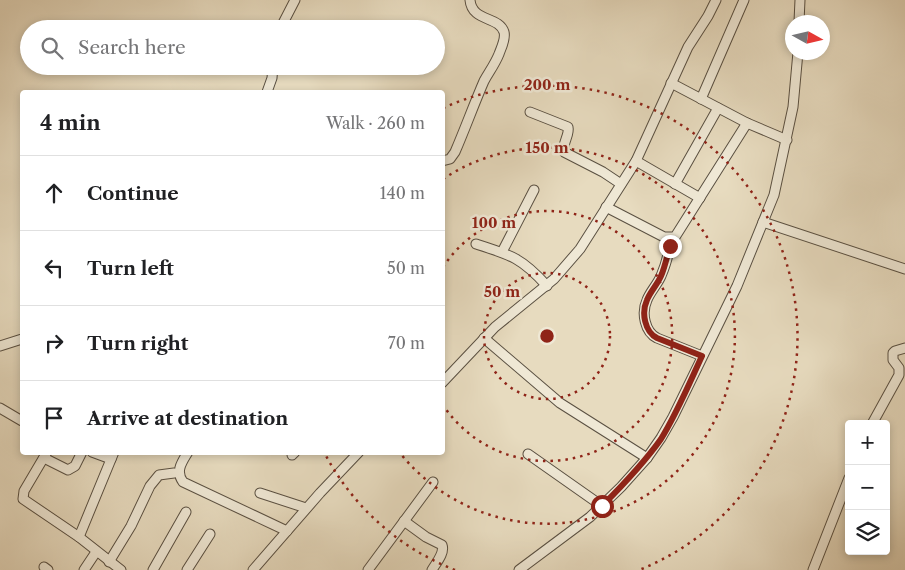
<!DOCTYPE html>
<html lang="en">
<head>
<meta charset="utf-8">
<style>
  body { margin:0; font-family:"Libre Caslon Text",serif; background:#f2f2f2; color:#202124 }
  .controls { position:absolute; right:15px; bottom:15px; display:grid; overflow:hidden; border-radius:5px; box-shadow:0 2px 8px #0003 }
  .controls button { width:45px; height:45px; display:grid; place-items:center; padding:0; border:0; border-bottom:1px solid #e0e0e0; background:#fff; color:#202124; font:25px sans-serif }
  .compass { position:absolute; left:785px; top:15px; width:45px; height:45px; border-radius:50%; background:#fff; box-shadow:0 2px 8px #0003; rotate:98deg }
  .stop { position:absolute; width:15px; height:15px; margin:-11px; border:4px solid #8f2418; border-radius:50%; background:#fff }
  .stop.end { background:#8f2418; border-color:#fff; box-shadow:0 1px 5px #0008 }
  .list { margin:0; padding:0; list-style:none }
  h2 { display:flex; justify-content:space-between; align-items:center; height:65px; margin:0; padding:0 20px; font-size:21px }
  h2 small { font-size:16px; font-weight:400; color:#757577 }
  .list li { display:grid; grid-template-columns:32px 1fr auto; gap:15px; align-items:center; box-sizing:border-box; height:75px; padding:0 20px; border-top:1px solid #e0e0e0 }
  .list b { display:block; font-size:19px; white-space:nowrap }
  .list em { font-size:16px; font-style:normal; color:#757577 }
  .icon { flex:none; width:28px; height:28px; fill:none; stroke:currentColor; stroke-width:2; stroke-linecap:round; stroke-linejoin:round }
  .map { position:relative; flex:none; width:905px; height:570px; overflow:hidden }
  .search { position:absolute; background:#fff; box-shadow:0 2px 8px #0003; left:20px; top:20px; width:425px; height:55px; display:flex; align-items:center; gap:12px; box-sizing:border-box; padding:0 18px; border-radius:28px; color:#757577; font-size:19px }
  .panel { position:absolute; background:#fff; box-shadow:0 2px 8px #0003; left:20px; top:90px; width:425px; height:365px; border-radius:5px }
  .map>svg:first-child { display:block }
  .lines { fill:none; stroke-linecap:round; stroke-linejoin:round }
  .minor-casing { stroke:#5a5042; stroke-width:11 }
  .minor { stroke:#efe8d5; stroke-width:9 }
  .route { stroke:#8f2418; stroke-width:6 }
  .ring { fill:none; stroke:#8f2418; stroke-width:2.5; stroke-dasharray:2.5 5 }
  .centre { fill:#8f2418; stroke:#efe8d5; stroke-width:2.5 }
  .ring-label { font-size:15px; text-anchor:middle; font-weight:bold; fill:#8f2418; stroke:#efe8d5; stroke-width:5; stroke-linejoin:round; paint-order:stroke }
</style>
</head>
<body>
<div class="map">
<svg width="905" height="570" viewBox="0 0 905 570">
  <rect width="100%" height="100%" fill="#e7dbbf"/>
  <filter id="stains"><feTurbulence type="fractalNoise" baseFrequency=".004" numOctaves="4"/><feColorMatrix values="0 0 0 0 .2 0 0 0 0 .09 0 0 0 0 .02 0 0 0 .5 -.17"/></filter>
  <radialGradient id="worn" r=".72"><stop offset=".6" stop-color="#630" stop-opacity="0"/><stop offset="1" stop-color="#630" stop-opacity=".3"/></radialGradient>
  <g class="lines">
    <g class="minor-casing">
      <g id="minor">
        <polyline points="799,22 800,0"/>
        <polyline points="280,29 295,0"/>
        <polyline points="671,83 747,123 787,140"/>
        <polyline points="267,92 272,78 273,66"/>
        <polyline points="701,99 744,0"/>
        <path d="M 530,112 L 568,127 C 570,135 562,143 564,152 L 603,172 L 621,184"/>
        <path d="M 442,161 L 450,159 L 455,152 C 465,129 474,104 484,81 C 489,72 495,64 499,54 C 501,48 506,39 504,32 C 499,16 472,22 470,0"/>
        <polyline points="636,161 700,198"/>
        <polyline points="675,184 718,108"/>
        <polyline points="606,207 664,237 675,237 747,123"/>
        <polyline points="763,222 905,269"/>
        <path d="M 670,238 C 670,251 666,264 661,276 C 657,285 650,292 647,300 C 641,313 645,332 657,338 L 702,356"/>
        <path d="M 476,244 C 511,255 522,258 547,286"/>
        <polyline points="502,252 534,190"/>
        <polyline points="484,338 560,403 647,458"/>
        <polyline points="0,346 22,339"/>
        <polyline points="442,383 495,327 554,279 580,249 636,161 688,47 708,16 716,0"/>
        <polyline points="0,408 22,421"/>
        <polyline points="872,424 899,375 899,368 893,360 893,353 895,351 905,348"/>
        <polyline points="47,452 24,491 23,499 79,537 121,570"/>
        <polyline points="92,452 111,459"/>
        <path d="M 188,452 C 182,462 175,471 183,482 L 287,531"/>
        <polyline points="528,454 602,506"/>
        <polyline points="292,455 295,452"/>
        <polyline points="44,458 68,470 75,466 82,452"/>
        <polyline points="260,493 306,508"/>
        <path d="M 404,521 L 426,537 L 442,545 C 445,553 436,563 432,570"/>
        <polyline points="79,537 114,452"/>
        <polyline points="109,562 131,526 150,486 159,475 174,473"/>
        <polyline points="44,567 48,570"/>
        <polyline points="84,570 96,552"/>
        <polyline points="153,570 186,512"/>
        <polyline points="187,570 210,534"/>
        <polyline points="253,570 320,493 359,452"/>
        <polyline points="368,570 433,482"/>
        <polyline points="519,570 590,517 621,487 647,458 661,438 673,417 737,286 774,195 793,107 798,52"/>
        <polyline points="813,570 849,478"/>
      </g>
    </g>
    <use href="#minor" class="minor"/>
  </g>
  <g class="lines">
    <path class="route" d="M 602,506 C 623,485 644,463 661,439 C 677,413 689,384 702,356 L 657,338 C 645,332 641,313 647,300 C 650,292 657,285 661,276 C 665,267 667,256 670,246"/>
  </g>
  <g class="ring">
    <circle cx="547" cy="336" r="63"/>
    <path d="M443 267A125 125 0 1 1 443 405"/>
    <path d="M443 179A188 188 0 1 1 400 453"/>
    <path d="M455 570A251 251 0 0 1 325 454M443 108A251 251 0 1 1 639 570"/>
  </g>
  <circle cx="547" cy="336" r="8" class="centre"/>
  <g class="ring-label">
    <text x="547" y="90">200 m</text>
    <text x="547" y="153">150 m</text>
    <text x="494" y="228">100 m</text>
    <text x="502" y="297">50 m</text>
  </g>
  <rect width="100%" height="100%" filter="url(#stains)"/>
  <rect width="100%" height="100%" fill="url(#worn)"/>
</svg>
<div class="controls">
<button>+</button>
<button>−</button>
<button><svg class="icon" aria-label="layers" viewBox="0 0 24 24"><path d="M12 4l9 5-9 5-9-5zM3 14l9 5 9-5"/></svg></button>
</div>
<svg class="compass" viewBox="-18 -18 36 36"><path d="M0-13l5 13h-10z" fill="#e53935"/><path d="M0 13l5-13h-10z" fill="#757577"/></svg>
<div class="stop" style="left:602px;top:506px"></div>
<div class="stop end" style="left:670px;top:246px"></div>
<div class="search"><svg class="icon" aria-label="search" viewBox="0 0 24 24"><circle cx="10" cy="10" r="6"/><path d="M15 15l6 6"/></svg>Search here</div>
<section class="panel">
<h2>4 min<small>Walk · 260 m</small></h2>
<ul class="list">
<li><svg class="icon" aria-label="ahead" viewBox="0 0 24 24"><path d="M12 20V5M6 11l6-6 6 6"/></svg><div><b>Continue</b></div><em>140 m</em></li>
<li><svg class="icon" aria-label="left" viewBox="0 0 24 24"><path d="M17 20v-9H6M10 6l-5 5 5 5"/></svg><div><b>Turn left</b></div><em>50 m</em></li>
<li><svg class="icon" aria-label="right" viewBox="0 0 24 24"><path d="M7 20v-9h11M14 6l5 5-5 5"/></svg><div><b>Turn right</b></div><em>70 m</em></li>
<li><svg class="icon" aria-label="arrive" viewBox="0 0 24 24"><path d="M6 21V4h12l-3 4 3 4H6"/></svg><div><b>Arrive at destination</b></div></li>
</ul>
</section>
</div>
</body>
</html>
